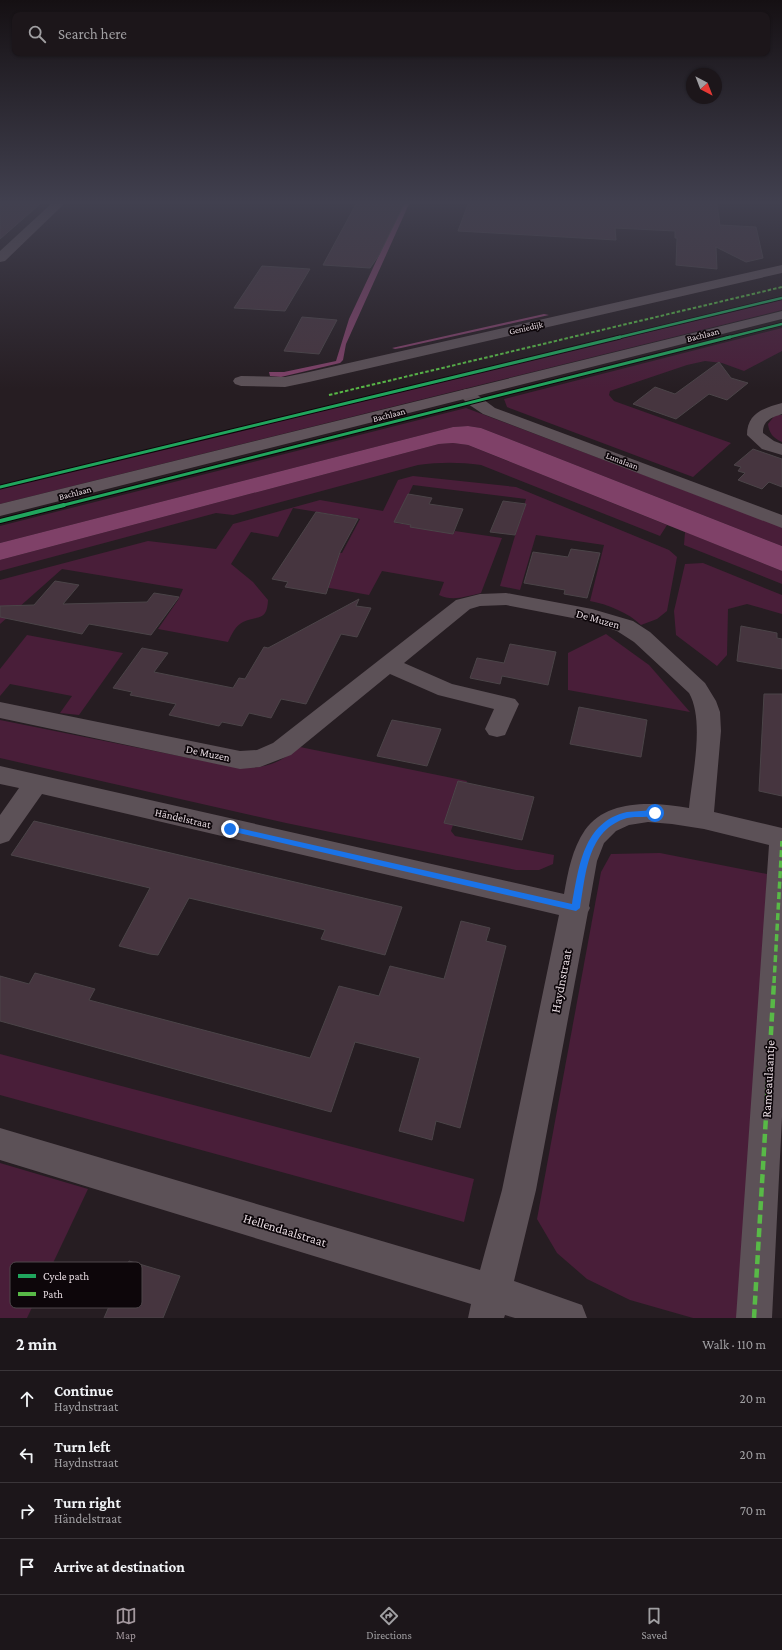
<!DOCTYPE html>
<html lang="en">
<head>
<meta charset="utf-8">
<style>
  body { margin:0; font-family:"Crimson Pro",serif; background:#292327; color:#f1f3f6 }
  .compass { position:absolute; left:686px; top:68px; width:36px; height:36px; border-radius:50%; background:#1c161a; box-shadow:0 1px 3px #0004; rotate:138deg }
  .stop { position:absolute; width:12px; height:12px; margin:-9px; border:3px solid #1a73e8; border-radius:50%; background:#fff }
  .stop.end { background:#1a73e8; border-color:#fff; box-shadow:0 1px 4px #0008 }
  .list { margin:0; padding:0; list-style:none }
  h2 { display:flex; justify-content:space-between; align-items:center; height:52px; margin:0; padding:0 16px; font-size:17px }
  h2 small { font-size:13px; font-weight:400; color:#a09fa2 }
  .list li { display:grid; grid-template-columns:26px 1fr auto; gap:12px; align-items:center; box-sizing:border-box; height:56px; padding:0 16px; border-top:1px solid #3a3539 }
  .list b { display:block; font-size:15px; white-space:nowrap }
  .list p { margin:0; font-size:13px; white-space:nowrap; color:#a09fa2 }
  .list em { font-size:13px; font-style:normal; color:#a09fa2 }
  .icon { flex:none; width:22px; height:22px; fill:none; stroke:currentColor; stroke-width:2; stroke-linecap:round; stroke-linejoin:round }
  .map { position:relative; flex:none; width:782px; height:1318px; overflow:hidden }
  .search { position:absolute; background:#1c161a; box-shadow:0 1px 3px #0004; left:12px; right:12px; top:12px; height:44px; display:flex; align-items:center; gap:10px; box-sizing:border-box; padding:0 14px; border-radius:8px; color:#a09fa2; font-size:15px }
  .sheet { height:276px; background:#1c161a }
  nav { display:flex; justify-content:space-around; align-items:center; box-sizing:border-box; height:56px; border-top:1px solid #3a3539; background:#1c161a; font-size:11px; color:#a09fa2 }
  nav a { display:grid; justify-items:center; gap:2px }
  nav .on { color:#a3989e }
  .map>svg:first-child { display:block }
  .green { fill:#491e39 }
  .water { fill:#7f4168 }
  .building { fill:#46353f; stroke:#4b4448 }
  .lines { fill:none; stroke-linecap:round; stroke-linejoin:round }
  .street { fill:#5c5157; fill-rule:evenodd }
  .secondary { fill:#60545b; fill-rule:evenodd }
  .quiet-far2 { stroke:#58b947; stroke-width:2; stroke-dasharray:3.5 2; stroke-linecap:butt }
  .quiet-far1 { stroke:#58b947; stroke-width:3.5; stroke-dasharray:7 3.5; stroke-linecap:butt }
  .quiet { stroke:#58b947; stroke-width:4.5; stroke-dasharray:9 4.5; stroke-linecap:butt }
  .cycleway-far2-casing { stroke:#0d060a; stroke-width:4 }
  .cycleway-far1-casing { stroke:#0d060a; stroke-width:5 }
  .cycleway-casing { stroke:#0d060a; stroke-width:6 }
  .cycleway-far2 { stroke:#20a55d; stroke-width:2.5 }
  .cycleway-far1 { stroke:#20a55d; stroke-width:3 }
  .cycleway { stroke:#20a55d; stroke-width:4 }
  .route { fill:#1a73e8 }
  .labels { text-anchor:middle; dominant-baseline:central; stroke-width:3.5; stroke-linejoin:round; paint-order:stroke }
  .far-street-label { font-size:9px; fill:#e7dbe1; stroke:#0d060a }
  .street-label { font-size:11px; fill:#e7dbe1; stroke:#0d060a }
  .near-street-label { font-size:13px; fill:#e7dbe1; stroke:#0d060a }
  .key { fill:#0d060a; stroke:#4e464a; stroke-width:1 }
  .key-label { font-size:11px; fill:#e7dbe1 }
</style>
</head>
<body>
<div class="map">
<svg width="782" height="1318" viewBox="0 0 782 1318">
  <rect width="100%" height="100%" fill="#261d22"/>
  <g class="green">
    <polygon points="782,300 782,310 0,504 0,489"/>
    <polygon points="782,328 782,351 744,371 722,363 705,361 687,365 610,391 609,395 614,401 731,443 693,477 507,407 504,399"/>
    <polygon points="466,408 782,527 782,546 481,428 468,426 453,427 0,543 0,526"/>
    <path d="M 775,415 L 782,415 L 782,442 C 773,438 769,433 768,424 Z"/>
    <path d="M 453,443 L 468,445 L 667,525 L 660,536 L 481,465 C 459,462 440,462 418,465 L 233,515 L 216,513 L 0,571 L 0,560 L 439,444 Z"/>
    <path d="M 413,476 L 516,487 L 669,550 L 677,557 L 667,611 L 657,619 L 641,625 C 629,613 607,604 590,601 L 604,545 L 536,535 L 520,590 L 500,586 L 526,499 L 413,485 L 395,523 L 429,527 L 429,530 L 454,533 L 455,531 L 502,538 L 481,593 C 467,596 453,602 439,595 L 444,582 L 382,571 L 369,595 L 313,585 L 325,550 L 342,553 L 360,519 L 293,508 L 278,537 L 251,532 L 231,564 L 253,582 L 268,600 C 267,622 258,615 243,622 C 235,626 232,634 228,642 L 158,629 L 178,600 L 183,589 L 62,569 L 0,624 L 0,580 L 148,541 L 216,549 L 233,524 L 320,500 L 383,511 L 398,480 Z"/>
    <polygon points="685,532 782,571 782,584 684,545"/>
    <polygon points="703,563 782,595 782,614 747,604 728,609 727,655 717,666 676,635 674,611 685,564"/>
    <polygon points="606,634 649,665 690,712 568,690 568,653"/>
    <polygon points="27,635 123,653 79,715 60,713 72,696 10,684 0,696 0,669"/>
    <path d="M 0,720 L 239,768 C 268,768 277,764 300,747 L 467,781 L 451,831 L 455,836 L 554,855 L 553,864 L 539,870 L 516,870 L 286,823 L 0,758 Z"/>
    <polygon points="660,853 767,874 747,1318 693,1318 630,1300 587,1279 557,1253 537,1219 601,872 611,854"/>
    <polygon points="0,1054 474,1179 464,1222 0,1095"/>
    <polygon points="0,1163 88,1189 27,1318 0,1318"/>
  </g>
  <g class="water">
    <polygon points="403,204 409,204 346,344 343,360 340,363 281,377 270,376 269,372 284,372 336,361 349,319"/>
    <polygon points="544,314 549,315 401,348 395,349 392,348"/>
    <polygon points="468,426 481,428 782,546 782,571 468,445 453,443 439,444 0,560 0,543 453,427"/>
  </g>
  <g class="building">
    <polygon points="0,204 40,204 0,239"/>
    <polygon points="356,204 404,204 379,255 370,268 323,265"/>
    <polygon points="468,204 717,204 720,225 756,227 763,258 746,262 716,247 717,269 676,265 677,238 675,238 675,231 615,228 616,240 458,231"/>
    <polygon points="262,266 310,269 285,311 234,308"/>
    <polygon points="302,317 337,320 319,354 284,351"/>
    <polygon points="719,362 731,378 748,383 727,400 709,394 676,419 633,404 655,387 675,394"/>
    <polygon points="753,449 782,459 782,487 769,482 762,489 738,480 745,473 738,471 741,467 734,465"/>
    <polygon points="408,494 432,498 429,504 463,509 453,534 410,527 411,525 394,522"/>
    <polygon points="503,501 526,504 515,535 490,532"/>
    <polygon points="316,512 358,519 340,552 326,594 285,587 288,582 272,579"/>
    <polygon points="571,549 600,553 587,598 564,594 565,590 524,583 533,552 568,557"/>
    <polygon points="55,581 79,585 63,604 147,602 154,593 179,597 151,635 89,624 82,634 0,617 0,606 34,605"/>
    <polygon points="359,599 356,606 371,608 357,637 341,634 306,704 281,699 271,718 249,713 242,726 222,722 219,726 169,715 176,704 130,695 132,692 113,688 142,648 168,653 154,672 233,688 239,678 245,679 264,647 268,648"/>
    <polygon points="741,626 777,633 777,638 782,639 782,669 737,661"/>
    <polygon points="510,644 556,652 548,685 502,676 500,684 470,678 477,658 504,663"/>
    <polygon points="764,694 782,694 782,796 759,791"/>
    <polygon points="579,707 647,720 641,757 570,744"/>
    <polygon points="392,720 441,729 427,766 377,756"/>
    <polygon points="458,781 534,797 522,840 444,823"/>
    <polygon points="34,821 222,865 402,907 385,955 321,939 325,930 189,898 158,955 150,954 119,946 150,888 11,855"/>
    <polygon points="461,921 490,928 486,941 506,946 460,1128 436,1121 432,1140 399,1131 420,1058 355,1042 331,1112 0,1021 0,976 29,984 35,973 95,989 89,1000 310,1058 339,986 379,996 390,966 444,979"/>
    <polygon points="129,1261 180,1276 163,1318 104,1318"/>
  </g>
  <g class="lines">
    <g class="street">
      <polygon points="51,204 64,204 5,261 0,262 0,251"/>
      <polygon points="782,265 782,273 309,382 285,387 241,386 235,384 233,381 235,378 241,376 285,377 309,372"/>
      <polygon points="466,389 472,391 495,408 782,515 782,528 483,414 468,404 458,394 460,391"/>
      <path d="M 782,403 L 782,414 C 771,418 763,420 763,433 L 774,441 L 782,444 L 782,455 L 762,449 L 747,435 C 747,413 764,408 782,403 Z"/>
      <path d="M 506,593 L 592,609 L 633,621 L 650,632 L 705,683 L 716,701 L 720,712 L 721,731 L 714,812 L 782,828 L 782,1117 L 772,1318 L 736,1318 L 769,845 L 704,829 L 672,824 L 648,822 L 629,825 L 616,831 L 604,843 L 597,861 L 589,906 L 590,908 L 588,912 L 536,1190 L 514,1281 L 582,1305 L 587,1318 L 515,1318 L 505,1315 L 504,1318 L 468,1318 L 471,1304 L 0,1160 L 0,1128 L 480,1270 L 502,1190 L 559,915 L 42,794 L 9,841 L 0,844 L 0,815 L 19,788 L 0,784 L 0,766 L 564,894 C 568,872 572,849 585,830 C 607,798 656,802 689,808 C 692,776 705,721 689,693 L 634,642 L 617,631 L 588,621 L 506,605 L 480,606 L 470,609 L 404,663 L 452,684 L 515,699 L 519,704 L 505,735 L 497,737 L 489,735 L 485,729 L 494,709 L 438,695 L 390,674 L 291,755 L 260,767 L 240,769 L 0,718 L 0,702 L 240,751 L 257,750 L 273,743 L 456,600 L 480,594 Z"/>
    </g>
    <polygon class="secondary" points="782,311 782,319 0,516 0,504"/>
    <polyline class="quiet-far2" points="329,395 782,287"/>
    <polyline class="quiet-far1" points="774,983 782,841"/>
    <polyline class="quiet" points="754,1318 774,982"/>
    <g class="cycleway-far2-casing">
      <g id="cycleway-far2">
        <polyline points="616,338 782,298"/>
        <polyline points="726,338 782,324"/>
      </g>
    </g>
    <g class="cycleway-far1-casing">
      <g id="cycleway-far1">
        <polyline points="0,487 620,337"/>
        <polyline points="60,506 730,337"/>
      </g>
    </g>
    <g class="cycleway-casing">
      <polyline id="cycleway" points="0,521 64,505"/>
    </g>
    <use href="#cycleway-far2" class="cycleway-far2"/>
    <use href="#cycleway-far1" class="cycleway-far1"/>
    <use href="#cycleway" class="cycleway"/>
  </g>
  <linearGradient id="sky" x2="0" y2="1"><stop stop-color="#151013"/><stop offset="0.52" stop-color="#41404f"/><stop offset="1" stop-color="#41404f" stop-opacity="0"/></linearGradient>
  <rect width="782" height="389" fill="url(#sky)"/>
  <path class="route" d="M 655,810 L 659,813 L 658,815 C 648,818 637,816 627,818 C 587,830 586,874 580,908 L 576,911 L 230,831 L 226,829 L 230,826 L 572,904 C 579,867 583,822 627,812 C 636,811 646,811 655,810 Z"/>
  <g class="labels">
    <g class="far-street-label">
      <text transform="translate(526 328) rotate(-13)">Geniedijk</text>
      <text transform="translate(703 335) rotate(-14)">Bachlaan</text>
      <text transform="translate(389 415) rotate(-14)">Bachlaan</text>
      <text transform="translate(622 461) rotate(21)">Lunalaan</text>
      <text transform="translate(75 493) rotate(-14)">Bachlaan</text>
    </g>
    <g class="street-label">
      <text transform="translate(598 619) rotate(16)">De Muzen</text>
      <text transform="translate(208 753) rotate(12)">De Muzen</text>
      <text transform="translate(183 818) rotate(13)">Händelstraat</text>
    </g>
    <g class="near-street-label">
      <text transform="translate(561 981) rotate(-79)">Haydnstraat</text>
      <text transform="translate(768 1079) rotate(-87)">Rameaulaantje</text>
      <text transform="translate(285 1230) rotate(17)">Hellendaalstraat</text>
    </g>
  </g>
  <rect x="10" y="1262" width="132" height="46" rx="6" class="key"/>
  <rect x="18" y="1274" width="18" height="4" fill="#20a55d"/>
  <rect x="18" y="1292" width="18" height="4" fill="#58b947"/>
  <g class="key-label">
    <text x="43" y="1280">Cycle path</text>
    <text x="43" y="1298">Path</text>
  </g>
</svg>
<svg class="compass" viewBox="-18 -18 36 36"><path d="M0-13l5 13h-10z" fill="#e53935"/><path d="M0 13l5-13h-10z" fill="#a09fa2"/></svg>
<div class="stop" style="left:655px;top:813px"></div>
<div class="stop end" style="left:230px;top:829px"></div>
<div class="search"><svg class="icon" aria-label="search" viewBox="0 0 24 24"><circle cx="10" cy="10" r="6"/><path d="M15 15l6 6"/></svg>Search here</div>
</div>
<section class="sheet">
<h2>2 min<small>Walk · 110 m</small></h2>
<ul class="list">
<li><svg class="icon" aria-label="ahead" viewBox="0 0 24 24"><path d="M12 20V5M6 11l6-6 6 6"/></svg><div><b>Continue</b><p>Haydnstraat</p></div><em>20 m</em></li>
<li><svg class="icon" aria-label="left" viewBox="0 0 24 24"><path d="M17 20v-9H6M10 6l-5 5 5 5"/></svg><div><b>Turn left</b><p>Haydnstraat</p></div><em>20 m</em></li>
<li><svg class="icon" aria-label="right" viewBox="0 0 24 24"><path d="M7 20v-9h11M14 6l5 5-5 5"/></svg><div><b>Turn right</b><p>Händelstraat</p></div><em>70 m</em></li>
<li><svg class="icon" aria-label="arrive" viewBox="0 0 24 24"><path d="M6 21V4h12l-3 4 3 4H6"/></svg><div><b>Arrive at destination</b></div></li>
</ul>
</section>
<nav>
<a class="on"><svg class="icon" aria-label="map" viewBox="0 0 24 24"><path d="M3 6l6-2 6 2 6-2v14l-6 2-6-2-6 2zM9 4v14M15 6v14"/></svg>Map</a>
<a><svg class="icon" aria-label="directions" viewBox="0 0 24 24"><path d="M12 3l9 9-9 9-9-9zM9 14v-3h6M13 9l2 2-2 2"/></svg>Directions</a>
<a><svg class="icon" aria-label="saved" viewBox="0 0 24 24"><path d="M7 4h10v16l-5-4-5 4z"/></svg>Saved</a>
</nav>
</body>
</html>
